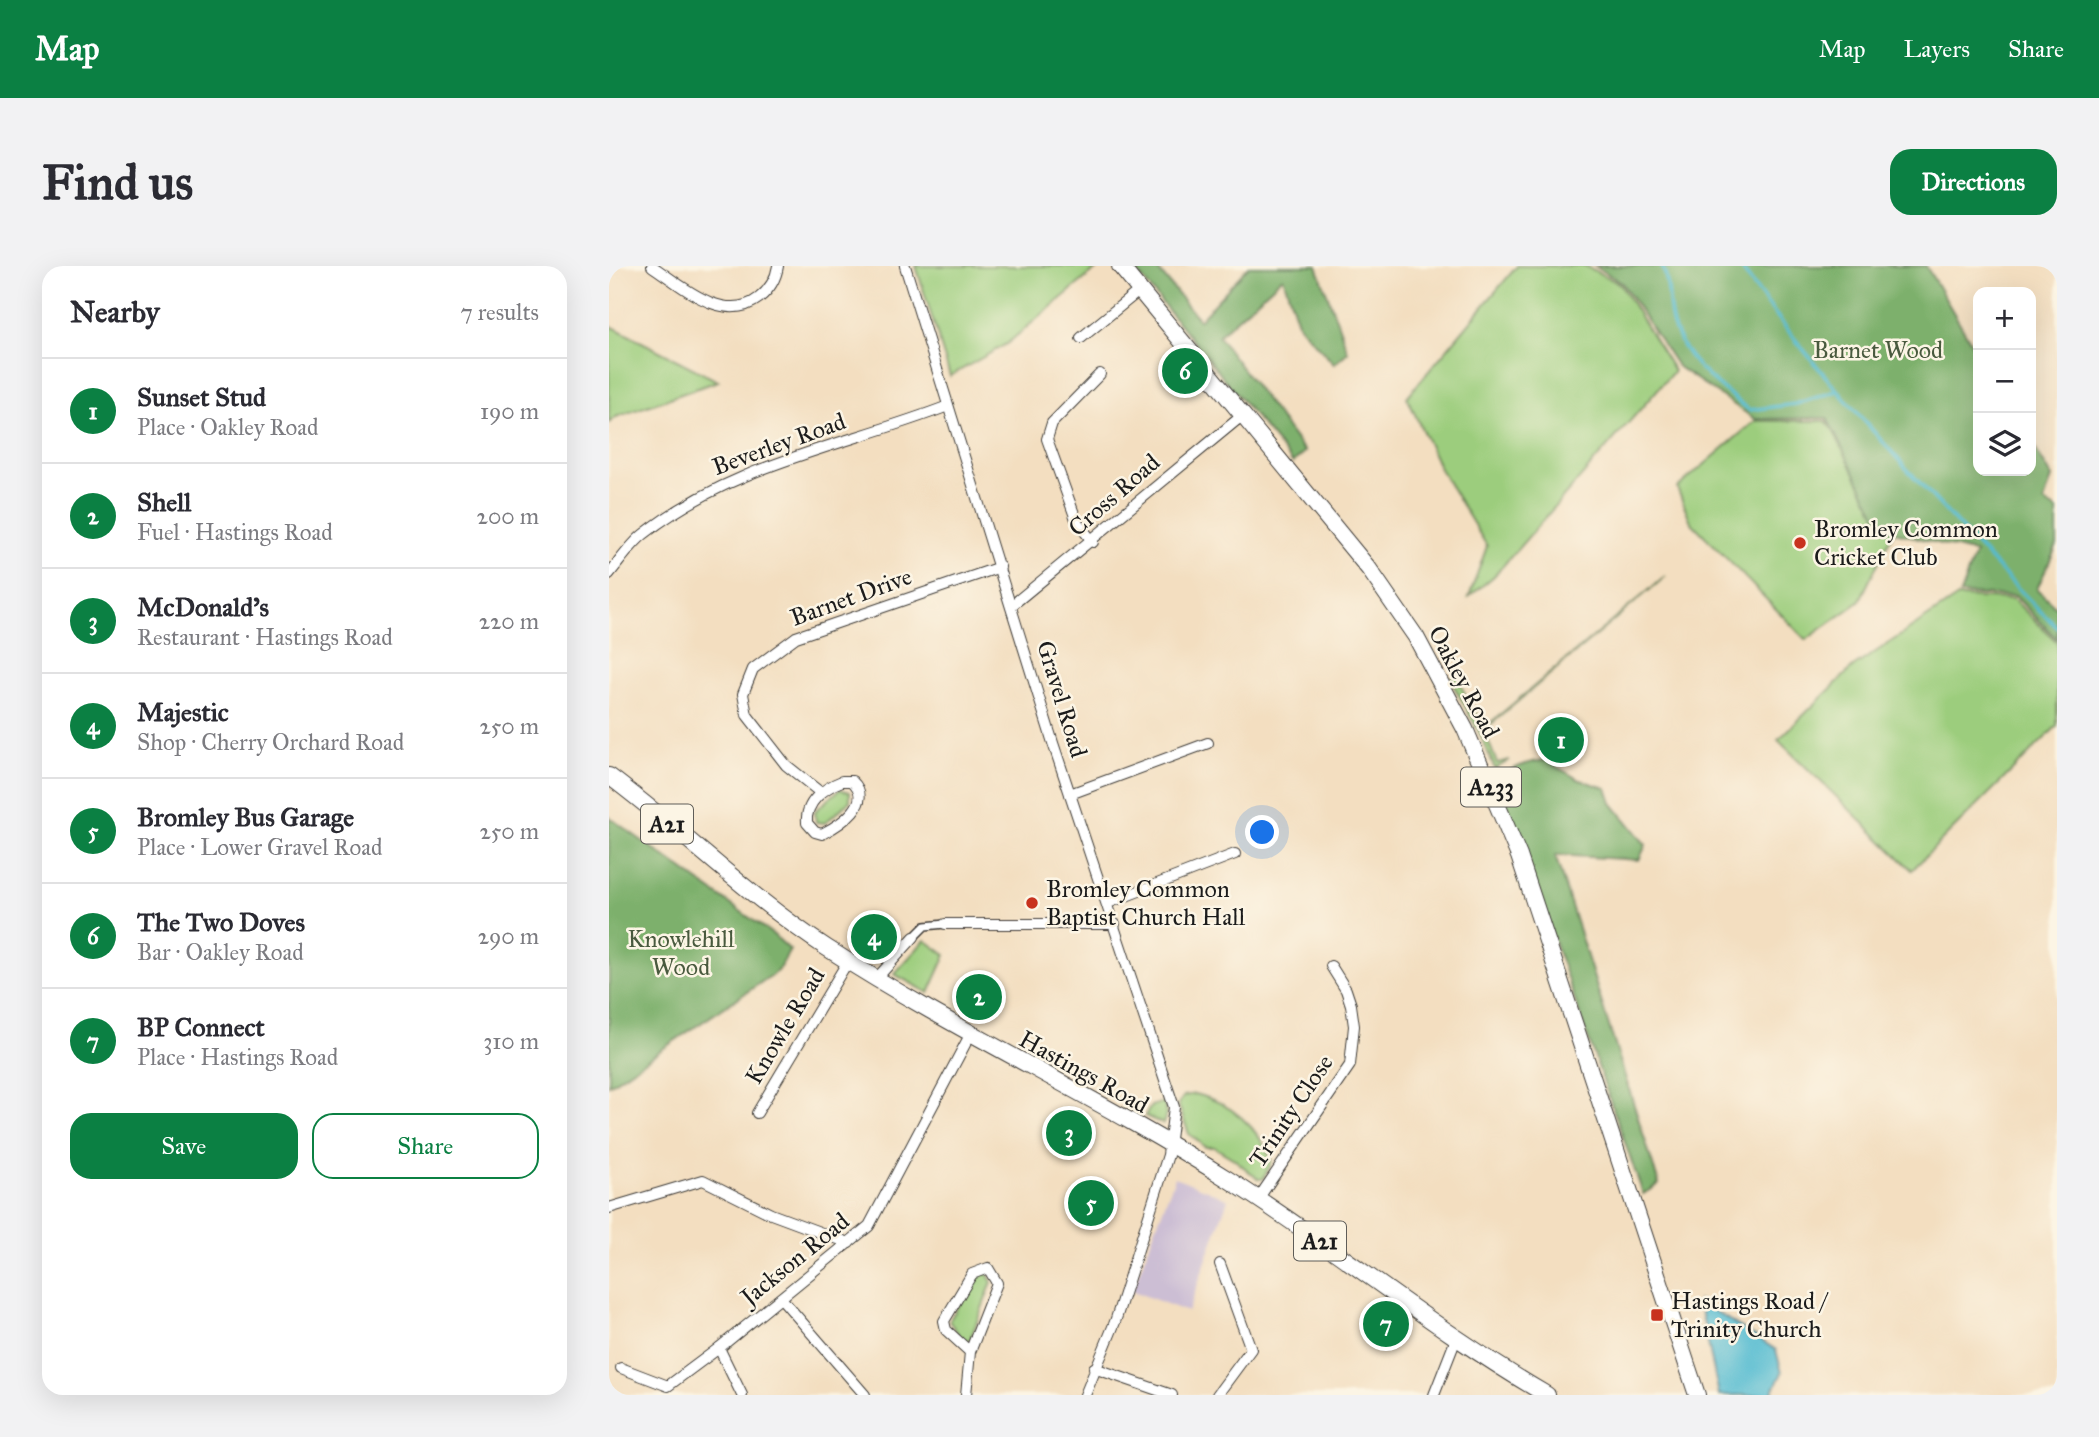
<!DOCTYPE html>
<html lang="en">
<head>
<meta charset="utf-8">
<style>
  body { margin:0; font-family:"IM FELL Great Primer",serif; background:#f2f2f3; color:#2b2b33 }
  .controls { position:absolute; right:21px; top:21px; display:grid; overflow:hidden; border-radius:14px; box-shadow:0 7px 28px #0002 }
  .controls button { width:63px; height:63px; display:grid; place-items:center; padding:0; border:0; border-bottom:2px solid #e1e1e2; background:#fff; color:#2b2b33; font:35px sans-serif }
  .you { position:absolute; left:654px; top:567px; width:24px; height:24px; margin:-18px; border:5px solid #fff; border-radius:50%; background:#1a73e8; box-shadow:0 0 0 10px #1a73e833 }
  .badge { display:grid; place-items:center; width:46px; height:46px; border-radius:50%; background:#0b8043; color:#fff; font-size:23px; font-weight:700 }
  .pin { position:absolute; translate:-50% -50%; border:4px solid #fff; box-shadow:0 2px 7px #0006 }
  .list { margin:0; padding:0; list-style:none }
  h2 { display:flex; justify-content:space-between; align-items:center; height:91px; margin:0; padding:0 28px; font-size:30px }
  h2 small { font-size:23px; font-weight:400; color:#7c7c81 }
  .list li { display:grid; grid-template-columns:46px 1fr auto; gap:21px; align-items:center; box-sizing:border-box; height:105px; padding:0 28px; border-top:2px solid #e1e1e2 }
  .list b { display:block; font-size:26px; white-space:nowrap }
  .list p { margin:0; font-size:23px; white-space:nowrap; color:#7c7c81 }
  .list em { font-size:23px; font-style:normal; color:#7c7c81 }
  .actions { display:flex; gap:14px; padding:21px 28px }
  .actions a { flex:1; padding:16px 0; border:2px solid #0b8043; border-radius:21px; text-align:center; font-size:24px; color:#0b8043 }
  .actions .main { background:#0b8043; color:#fff }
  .icon { flex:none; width:38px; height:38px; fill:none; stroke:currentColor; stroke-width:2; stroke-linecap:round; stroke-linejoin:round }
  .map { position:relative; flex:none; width:1448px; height:1129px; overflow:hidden; border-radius:21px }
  header { display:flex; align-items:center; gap:42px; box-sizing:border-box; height:98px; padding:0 35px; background:#0b8043; color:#fff }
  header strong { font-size:33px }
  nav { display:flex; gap:38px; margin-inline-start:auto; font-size:24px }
  .intro { display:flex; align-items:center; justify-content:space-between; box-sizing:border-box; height:168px; padding:0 42px }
  h1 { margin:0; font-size:49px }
  .button { padding:18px 32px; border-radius:21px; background:#0b8043; color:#fff; font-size:24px; font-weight:700 }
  main { display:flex; gap:42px; padding:0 42px }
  aside { flex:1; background:#fff; border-radius:21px; box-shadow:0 7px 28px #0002 }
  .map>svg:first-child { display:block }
  .industrial { fill:#ccbed4 }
  .green { fill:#9ccd7d; stroke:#5c744c; stroke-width:2 }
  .forest { fill:#7db06c; stroke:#4c6644; stroke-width:2 }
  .water { fill:#53bbd1; stroke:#386c76; stroke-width:2 }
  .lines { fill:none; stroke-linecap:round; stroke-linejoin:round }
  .stream { stroke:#53bbd1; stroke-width:3.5 }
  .pedestrian-casing { stroke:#3c3935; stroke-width:10 }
  .minor-casing { stroke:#3c3935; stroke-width:12 }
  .primary-casing { stroke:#3c3935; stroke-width:18 }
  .pedestrian { stroke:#fff; stroke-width:7 }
  .minor { stroke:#fff; stroke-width:10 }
  .primary { stroke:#fff; stroke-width:16 }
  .poi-dot { fill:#c8321e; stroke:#fcf5e5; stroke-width:2.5 }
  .labels { text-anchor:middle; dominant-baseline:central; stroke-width:5; stroke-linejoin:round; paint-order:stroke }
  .shield { fill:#fcf5e5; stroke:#5f5d58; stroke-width:2 }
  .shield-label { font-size:23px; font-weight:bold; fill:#1c1c1c }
  .park-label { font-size:24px; fill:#495a3e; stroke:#fcf5e5 }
  .street-label { font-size:24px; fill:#1c1c1c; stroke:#fcf5e5 }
  .poi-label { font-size:24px; fill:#1c1c1c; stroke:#fcf5e5; text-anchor:start }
</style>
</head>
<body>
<header>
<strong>Map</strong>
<nav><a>Map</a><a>Layers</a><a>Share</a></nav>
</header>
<div class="intro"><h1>Find us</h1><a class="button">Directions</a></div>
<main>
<aside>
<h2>Nearby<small>7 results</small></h2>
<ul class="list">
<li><span class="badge">1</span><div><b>Sunset Stud</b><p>Place · Oakley Road</p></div><em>190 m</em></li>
<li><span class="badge">2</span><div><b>Shell</b><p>Fuel · Hastings Road</p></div><em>200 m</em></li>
<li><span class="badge">3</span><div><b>McDonald's</b><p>Restaurant · Hastings Road</p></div><em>220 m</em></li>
<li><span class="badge">4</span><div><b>Majestic</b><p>Shop · Cherry Orchard Road</p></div><em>250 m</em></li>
<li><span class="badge">5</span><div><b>Bromley Bus Garage</b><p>Place · Lower Gravel Road</p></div><em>250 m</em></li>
<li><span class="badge">6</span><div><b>The Two Doves</b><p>Bar · Oakley Road</p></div><em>290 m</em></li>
<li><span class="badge">7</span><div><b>BP Connect</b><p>Place · Hastings Road</p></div><em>310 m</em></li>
</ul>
<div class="actions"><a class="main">Save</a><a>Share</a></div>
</aside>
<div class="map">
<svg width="1448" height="1129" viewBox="0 0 1448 1129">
  <rect width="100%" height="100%" fill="#fcf5e5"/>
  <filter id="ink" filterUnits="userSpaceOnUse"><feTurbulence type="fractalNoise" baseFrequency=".0143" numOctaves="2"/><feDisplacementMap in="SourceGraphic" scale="14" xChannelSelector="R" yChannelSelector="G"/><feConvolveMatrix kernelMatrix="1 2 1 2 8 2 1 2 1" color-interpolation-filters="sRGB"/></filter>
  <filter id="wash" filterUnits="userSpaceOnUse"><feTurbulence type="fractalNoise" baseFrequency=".00686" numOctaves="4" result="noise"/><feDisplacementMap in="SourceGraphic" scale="28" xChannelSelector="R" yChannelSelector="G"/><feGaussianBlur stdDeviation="1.57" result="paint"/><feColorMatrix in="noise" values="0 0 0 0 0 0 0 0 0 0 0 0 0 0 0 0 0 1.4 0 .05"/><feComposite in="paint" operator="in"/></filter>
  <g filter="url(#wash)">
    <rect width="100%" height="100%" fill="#f3dec0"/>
    <polygon class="industrial" points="566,911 619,933 579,1046 523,1025"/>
    <g class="green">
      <polygon points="307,0 491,0 399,77 341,110"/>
      <polygon points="908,0 977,0 1011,18 1065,105 885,310 860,331 878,280 832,205 798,131"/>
      <polygon points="0,59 109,115 7,151 0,157"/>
      <polygon points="1146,155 1217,155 1291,252 1250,336 1197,374 1082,256 1068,222"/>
      <polygon points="1057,310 875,464 888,497 901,494 886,503 870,466 841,413 846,409 875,462"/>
      <polygon points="1349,331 1404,333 1448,376 1448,460 1303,604 1169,474 1244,401"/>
      <polygon points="231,523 241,526 241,535 216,557 207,556 206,545"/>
      <polygon points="316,674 337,689 320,727 285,708"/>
      <path d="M 586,828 C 621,836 650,861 663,896 L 654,913 L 649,913 L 625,893 L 605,881 L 596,881 L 580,868 L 569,838 L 575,830 Z"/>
      <polygon points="555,836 557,849 554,858 536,850 542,840"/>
      <polygon points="378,1007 383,1016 361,1074 354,1074 340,1055 369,1008"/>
    </g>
    <g class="forest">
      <polygon points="523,0 546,0 590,54 640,0 708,0 739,86 725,98 690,60 674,11 609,70 696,186 684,197"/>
      <polygon points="986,0 1317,0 1369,88 1369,205 1422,205 1422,176 1443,211 1435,236 1448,244 1448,279 1428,323 1448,342 1448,373 1406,330 1351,328 1366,287 1274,263 1218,152 1146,153 1068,100 1013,17"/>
      <path d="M 936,494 L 971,514 L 998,522 L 1003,537 L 1037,579 L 1030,594 L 946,589 L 1050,918 L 1034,928 L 889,516 L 890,512 C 904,501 918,496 936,494 Z"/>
      <polygon points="0,551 166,670 181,684 169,705 0,819"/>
    </g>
    <polygon class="water" points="1090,1035 1167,1084 1173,1107 1162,1129 1110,1129"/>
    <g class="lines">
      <g class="stream">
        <path d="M 1053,0 C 1062,19 1058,39 1064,59 C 1077,99 1109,118 1140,144 L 1187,138 L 1228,125"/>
        <path d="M 1131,0 C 1181,72 1239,137 1297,202 C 1347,256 1395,311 1448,361"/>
      </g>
    </g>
  </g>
  <g filter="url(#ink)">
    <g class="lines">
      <g class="pedestrian-casing">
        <polyline id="pedestrian" points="305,671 316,660 336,658"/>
      </g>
      <g class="minor-casing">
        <g id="minor">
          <path d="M 43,0 C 73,20 115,59 150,32 C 160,24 167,13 169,0"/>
          <polyline points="296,0 444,477 565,841 559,889 506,1056 476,1129"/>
          <polyline points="472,72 531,24"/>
          <polyline points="484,276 468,256 438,173 443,157 491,108"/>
          <path d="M 0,308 C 11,295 22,278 35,268 C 125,197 236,180 339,140"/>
          <polyline points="402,340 634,149"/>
          <path d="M 233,515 L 243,515 C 266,536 232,558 213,568 L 206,566 L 198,557 C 196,536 215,522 233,515 Z"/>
          <polyline points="212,527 177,499 138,449 134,428 144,403 187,371 391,301"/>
          <polyline points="461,528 599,477"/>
          <polyline points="499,637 626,588"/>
          <polyline points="336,658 506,658"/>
          <polyline points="267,713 305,671"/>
          <polyline points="148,847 239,695"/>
          <polyline points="649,933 741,799 745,760 742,739 737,724 722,700"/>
          <polyline points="0,942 94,914 162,948 240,977"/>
          <polyline points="172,1032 256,1129"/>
          <polyline points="12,1102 59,1120 110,1082"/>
          <polyline points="485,1102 563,1129"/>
          <polyline points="133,1129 110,1082 260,960 361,769"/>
          <polyline points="357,1129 361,1086 388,1017 379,1002 363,1008 335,1055 337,1064 361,1086"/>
          <polyline points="608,1129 642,1083 611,998"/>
          <polyline points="825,1129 847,1073"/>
        </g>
      </g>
      <g class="primary-casing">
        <g id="primary">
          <polyline points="511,0 760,303 807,371 856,463 910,590 1088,1129"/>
          <path d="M 0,510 C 74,565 140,631 218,682 C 348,766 489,831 620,914 C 728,982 827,1065 938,1129"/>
        </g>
      </g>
      <use href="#pedestrian" class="pedestrian"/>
      <use href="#minor" class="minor"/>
      <use href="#primary" class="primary"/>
    </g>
  </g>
  <g class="poi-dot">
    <circle cx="1191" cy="277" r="7"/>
    <circle cx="423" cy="637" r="7"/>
    <rect x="1041" y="1042" width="14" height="14" rx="3.5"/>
  </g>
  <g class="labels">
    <g class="shield">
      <rect x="852" y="501.5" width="60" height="39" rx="5"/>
      <rect x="32" y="538.5" width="52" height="39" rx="5"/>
      <rect x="685" y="955.5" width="52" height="39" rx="5"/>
    </g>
    <g class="shield-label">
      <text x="882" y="521">A233</text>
      <text x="58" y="558">A21</text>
      <text x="711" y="975">A21</text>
    </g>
    <g class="park-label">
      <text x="1269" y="84">Barnet Wood</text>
      <text x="72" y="673">Knowlehill<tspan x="72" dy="28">Wood</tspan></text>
    </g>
    <g class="street-label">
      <text transform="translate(170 178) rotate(-20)">Beverley Road</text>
      <text transform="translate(505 229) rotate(-41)">Cross Road</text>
      <text transform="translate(242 331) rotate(-20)">Barnet Drive</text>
      <text transform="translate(855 416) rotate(62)">Oakley Road</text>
      <text transform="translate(453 433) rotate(73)">Gravel Road</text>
      <text transform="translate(176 760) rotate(-59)">Knowle Road</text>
      <text transform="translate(475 806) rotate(29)">Hastings Road</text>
      <text transform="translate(682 845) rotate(-56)">Trinity Close</text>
      <text transform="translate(186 993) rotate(-39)">Jackson Road</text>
    </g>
    <g class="poi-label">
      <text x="1205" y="263">Bromley Common<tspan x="1205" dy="28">Cricket Club</tspan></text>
      <text x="437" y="623">Bromley Common<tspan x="437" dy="28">Baptist Church Hall</tspan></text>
      <text x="1062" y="1035">Hastings Road /<tspan x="1062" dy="28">Trinity Church</tspan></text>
    </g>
  </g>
</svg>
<div class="controls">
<button>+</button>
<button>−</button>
<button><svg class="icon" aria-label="layers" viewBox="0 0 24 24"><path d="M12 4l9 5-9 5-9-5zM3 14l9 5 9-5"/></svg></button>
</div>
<div class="you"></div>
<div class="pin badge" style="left:952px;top:474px">1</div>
<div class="pin badge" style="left:370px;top:731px">2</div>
<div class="pin badge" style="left:460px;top:867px">3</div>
<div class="pin badge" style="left:265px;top:671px">4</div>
<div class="pin badge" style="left:482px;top:937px">5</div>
<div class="pin badge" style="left:576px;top:105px">6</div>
<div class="pin badge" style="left:777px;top:1058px">7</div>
</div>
</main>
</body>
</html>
